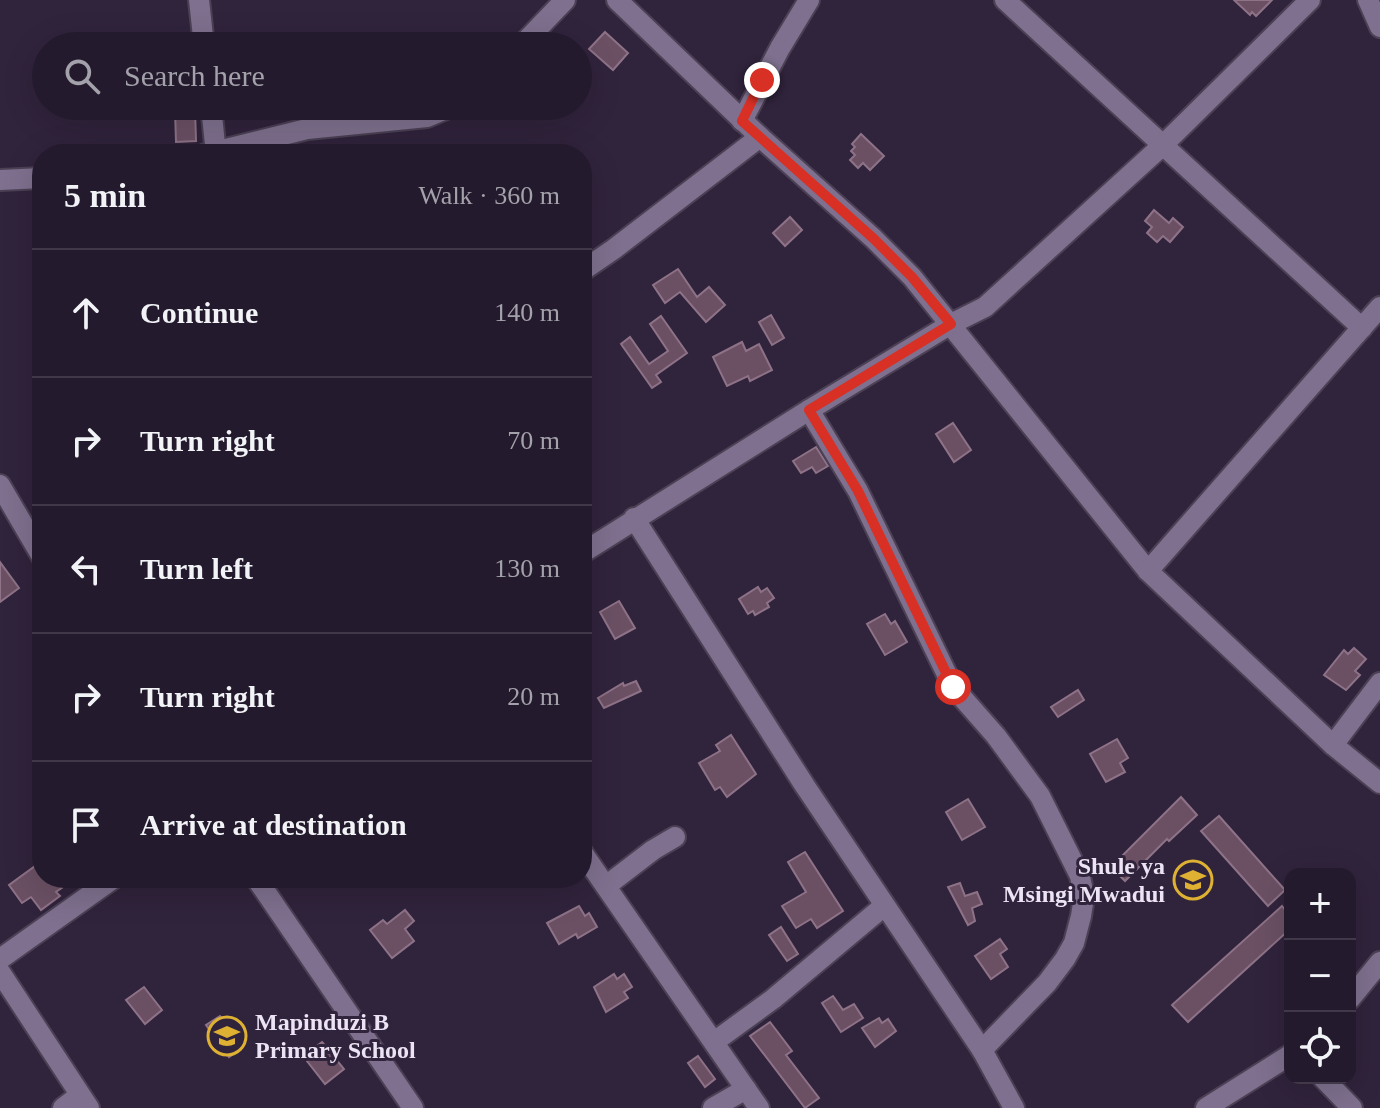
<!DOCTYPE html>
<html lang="en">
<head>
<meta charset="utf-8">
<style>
  body { margin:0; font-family:"Times New Roman",serif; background:#302739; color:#f1f3f6 }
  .controls { position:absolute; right:24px; bottom:24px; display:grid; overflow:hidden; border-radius:16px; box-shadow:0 8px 32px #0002 }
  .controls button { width:72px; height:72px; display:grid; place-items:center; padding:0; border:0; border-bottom:2px solid #413849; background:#241a2d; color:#f1f3f6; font:40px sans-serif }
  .stop { position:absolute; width:24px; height:24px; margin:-18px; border:6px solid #d93025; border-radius:50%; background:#fff }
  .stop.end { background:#d93025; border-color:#fff; box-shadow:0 2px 8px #0008 }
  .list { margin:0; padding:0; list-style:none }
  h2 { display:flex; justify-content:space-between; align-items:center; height:104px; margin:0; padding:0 32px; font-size:34px }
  h2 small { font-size:26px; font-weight:400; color:#a3a1aa }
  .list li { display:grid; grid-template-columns:52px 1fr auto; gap:24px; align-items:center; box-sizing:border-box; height:128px; padding:0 32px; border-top:2px solid #413849 }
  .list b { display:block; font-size:30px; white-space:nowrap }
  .list em { font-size:26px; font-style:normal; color:#a3a1aa }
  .icon { flex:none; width:44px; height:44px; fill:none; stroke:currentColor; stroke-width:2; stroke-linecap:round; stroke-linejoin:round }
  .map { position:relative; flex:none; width:1380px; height:1108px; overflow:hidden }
  .search { position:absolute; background:#241a2d; box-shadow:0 8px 32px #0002; left:32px; top:32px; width:560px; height:88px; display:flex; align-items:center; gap:20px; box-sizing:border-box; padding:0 28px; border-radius:44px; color:#a3a1aa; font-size:30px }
  .panel { position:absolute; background:#241a2d; box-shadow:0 8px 32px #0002; left:32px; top:144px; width:560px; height:744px; border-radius:32px }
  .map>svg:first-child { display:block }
  .building { fill:#6b5064; stroke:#8e7287; stroke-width:2 }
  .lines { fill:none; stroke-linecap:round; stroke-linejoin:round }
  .minor-casing { stroke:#4b4054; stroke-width:24 }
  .minor { stroke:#7e708e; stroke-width:20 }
  .route { stroke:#d93025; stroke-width:10 }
  .labels { text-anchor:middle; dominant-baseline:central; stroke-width:6; stroke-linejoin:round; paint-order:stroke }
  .poi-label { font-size:24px; font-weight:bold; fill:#ece4f4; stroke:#30233c; text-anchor:end }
</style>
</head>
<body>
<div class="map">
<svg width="1380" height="1108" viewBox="0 0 1380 1108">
  <rect width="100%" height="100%" fill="#30233c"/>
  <g class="building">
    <polygon points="1234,0 1272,0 1256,16 1252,12 1250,15"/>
    <polygon points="605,32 628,53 613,70 589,49"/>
    <polygon points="195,109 196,141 176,142 175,110"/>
    <polygon points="861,134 884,156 870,170 863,163 858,168 850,160 855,155 851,151 855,147 852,144"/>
    <polygon points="1154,210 1169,223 1173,218 1183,227 1170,242 1163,236 1157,242 1147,233 1152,227 1145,221"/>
    <polygon points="790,217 802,230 785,246 773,233"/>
    <polygon points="678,269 697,297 709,287 725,305 706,322 680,292 665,303 653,285"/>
    <polygon points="771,315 784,338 772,345 759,322"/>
    <polygon points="661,316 687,353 656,375 661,382 652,388 621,344 630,337 649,364 668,351 650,324"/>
    <polygon points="742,342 746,351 759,344 772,370 750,381 748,376 727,386 713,357"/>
    <polygon points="953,423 971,450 954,462 936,434"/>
    <polygon points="816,447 828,466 816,473 812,467 801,473 793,461"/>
    <polygon points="0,562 19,588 0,602"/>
    <polygon points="758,587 761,592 767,588 774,598 767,603 769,607 755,615 753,611 748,614 739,599"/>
    <polygon points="619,601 635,628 615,639 600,612"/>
    <polygon points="885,614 891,624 895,621 907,642 885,655 867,624"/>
    <polygon points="1354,648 1366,659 1355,671 1360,675 1346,690 1324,675 1344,650 1348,654"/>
    <polygon points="636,681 641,691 604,708 598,698 623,683 624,686"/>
    <polygon points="1078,690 1084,700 1058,717 1051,707"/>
    <polygon points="731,735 756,774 727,797 720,787 715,790 699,763 720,751 716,745"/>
    <polygon points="1117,739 1128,758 1120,763 1125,772 1106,782 1090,754"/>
    <polygon points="1181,797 1197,815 1169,841 1167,839 1125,881 1111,867"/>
    <polygon points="968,799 985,827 962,840 946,812"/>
    <polygon points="1219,816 1285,890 1268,906 1201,831"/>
    <polygon points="805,852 843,911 817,928 811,919 796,928 782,906 806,892 788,862"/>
    <polygon points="42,861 42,878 76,878 56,892 60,896 41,910 31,897 22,903 9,885"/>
    <polygon points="960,883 965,896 977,892 982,904 972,908 975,921 968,925 948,887"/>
    <polygon points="579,906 585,916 589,913 597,927 578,938 576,934 559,944 547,923"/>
    <polygon points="1282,906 1290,916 1290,929 1188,1022 1172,1005"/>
    <polygon points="405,910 414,921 405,929 414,941 392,958 370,930 383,920 387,924"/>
    <polygon points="781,927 798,954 787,961 769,935"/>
    <polygon points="1000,939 1007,949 1000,954 1008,967 991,979 975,956"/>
    <polygon points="614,974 617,979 624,974 632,987 624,992 628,998 606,1012 594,987"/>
    <polygon points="144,987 162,1010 145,1024 126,1000"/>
    <polygon points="833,996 843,1010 854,1004 863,1018 841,1032 822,1003"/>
    <polygon points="220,1016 242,1048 229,1057 206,1025"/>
    <polygon points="879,1018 882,1023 888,1019 896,1031 875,1047 862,1028"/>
    <polygon points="770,1022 792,1051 786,1055 819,1098 805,1108 750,1036"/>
    <polygon points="322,1042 344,1069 325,1084 303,1056"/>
    <polygon points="698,1056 715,1079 705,1087 688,1063"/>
  </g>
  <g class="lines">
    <g class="minor-casing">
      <g id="minor">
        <polyline points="199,0 204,46"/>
        <polyline points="617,0 760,137 873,238 912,277 1148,571 1333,745 1380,783"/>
        <polyline points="1005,0 1362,328"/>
        <polyline points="1368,0 1380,27"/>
        <polyline points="521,46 565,0"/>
        <polyline points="211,106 216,154"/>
        <polyline points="742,121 780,48 809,0"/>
        <polyline points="206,154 307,129 427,117 453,106"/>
        <polyline points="0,180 42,178"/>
        <polyline points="582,271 614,249 760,137"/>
        <polyline points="809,410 858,491 953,687 996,736 1040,796 1080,876 1084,897 1081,916 1074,943 1065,959 1047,983 982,1050"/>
        <polyline points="0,485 42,557"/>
        <polyline points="634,518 805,786 982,1050 1014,1108"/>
        <polyline points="582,553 809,410 951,324 985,307 1164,144 1310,0"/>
        <polyline points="1148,571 1380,307"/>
        <polyline points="1333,745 1380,683"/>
        <polyline points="582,852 759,1108"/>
        <polyline points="256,878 413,1108"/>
        <polyline points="606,886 653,850 675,837"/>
        <polyline points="0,959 114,878"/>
        <polyline points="0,972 89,1108"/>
        <polyline points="1350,999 1380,962"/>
        <polyline points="714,1042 773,999 884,906"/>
        <polyline points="1323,1078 1352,1108"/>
        <polyline points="63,1108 80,1095"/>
        <polyline points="713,1108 746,1089"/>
        <polyline points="1206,1108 1290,1055"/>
      </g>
    </g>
    <use href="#minor" class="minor"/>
  </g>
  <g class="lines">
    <polyline class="route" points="762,80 742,121 873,238 912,277 951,324 809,410 858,491 953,687"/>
  </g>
  <defs>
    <g id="school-ring" transform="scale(2)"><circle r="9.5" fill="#30233c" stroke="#deb133" stroke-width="1.5"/><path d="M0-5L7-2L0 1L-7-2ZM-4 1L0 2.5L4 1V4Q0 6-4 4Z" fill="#deb133"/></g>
  </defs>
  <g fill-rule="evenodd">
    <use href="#school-ring" x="1193" y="880"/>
    <use href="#school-ring" x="227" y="1036"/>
  </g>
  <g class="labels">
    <g class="poi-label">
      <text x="1165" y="866">Shule ya<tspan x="1165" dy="28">Msingi Mwadui</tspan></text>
      <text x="255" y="1022" text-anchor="start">Mapinduzi B<tspan x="255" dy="28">Primary School</tspan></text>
    </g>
  </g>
</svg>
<div class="controls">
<button>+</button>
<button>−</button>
<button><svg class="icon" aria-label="locate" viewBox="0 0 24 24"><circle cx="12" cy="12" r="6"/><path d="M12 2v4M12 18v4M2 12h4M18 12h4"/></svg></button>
</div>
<div class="stop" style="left:953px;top:687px"></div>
<div class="stop end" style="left:762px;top:80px"></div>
<div class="search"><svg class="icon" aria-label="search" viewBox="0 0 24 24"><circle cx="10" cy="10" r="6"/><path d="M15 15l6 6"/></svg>Search here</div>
<section class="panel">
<h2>5 min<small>Walk · 360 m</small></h2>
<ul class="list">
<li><svg class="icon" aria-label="ahead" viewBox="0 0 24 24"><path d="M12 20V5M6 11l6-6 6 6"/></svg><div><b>Continue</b></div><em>140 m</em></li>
<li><svg class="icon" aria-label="right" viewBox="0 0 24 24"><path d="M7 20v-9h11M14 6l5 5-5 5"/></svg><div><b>Turn right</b></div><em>70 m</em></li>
<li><svg class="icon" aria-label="left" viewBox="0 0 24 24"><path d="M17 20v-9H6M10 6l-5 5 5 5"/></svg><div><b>Turn left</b></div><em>130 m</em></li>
<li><svg class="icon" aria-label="right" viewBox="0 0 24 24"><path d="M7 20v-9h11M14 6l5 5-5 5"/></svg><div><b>Turn right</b></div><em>20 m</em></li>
<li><svg class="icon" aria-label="arrive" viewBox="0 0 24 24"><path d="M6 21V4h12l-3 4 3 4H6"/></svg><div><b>Arrive at destination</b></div></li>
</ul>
</section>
</div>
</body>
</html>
